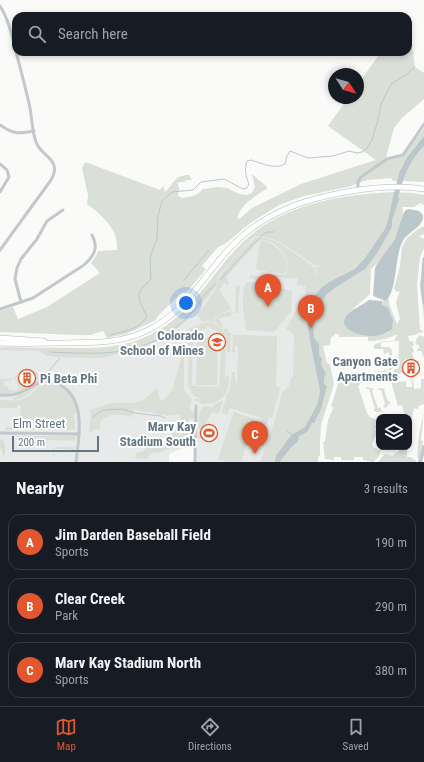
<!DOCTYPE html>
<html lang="en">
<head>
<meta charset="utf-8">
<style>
  body { margin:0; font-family:"Roboto Condensed",sans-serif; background:#20242c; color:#f1f3f6 }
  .controls { position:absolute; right:12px; bottom:12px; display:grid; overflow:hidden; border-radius:8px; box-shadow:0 2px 6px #0003 }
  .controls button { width:36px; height:36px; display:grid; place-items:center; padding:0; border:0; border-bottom:1px solid #363941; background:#171b24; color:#f1f3f6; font:20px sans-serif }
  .compass { position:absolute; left:328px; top:68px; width:36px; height:36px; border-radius:50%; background:#171b24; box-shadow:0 2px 6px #0003; rotate:126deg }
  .scale { position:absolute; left:12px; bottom:10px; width:87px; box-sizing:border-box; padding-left:4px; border:2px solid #657683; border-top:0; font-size:11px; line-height:14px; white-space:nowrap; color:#657683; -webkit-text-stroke:3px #fff; paint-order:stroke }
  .you { position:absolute; left:186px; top:303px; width:14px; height:14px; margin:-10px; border:3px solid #fff; border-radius:50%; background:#1a73e8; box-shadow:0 0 0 6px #1a73e833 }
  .badge { display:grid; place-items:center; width:26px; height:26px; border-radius:50%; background:#e4572e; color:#fff; font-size:13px; font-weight:700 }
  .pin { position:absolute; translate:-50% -33px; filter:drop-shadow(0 1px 2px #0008) }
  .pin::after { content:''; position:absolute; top:21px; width:14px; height:12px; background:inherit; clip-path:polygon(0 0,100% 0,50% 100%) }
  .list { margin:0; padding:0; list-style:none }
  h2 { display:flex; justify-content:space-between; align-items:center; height:52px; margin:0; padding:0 16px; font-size:17px }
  h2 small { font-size:13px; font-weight:400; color:#9ea1a6 }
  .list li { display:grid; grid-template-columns:26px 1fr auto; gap:12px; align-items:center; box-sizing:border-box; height:56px; margin:0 8px 8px; padding:0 8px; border:1px solid #363941; border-radius:12px }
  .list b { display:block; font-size:15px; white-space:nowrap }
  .list p { margin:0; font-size:13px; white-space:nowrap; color:#9ea1a6 }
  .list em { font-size:13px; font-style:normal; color:#9ea1a6 }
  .icon { flex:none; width:22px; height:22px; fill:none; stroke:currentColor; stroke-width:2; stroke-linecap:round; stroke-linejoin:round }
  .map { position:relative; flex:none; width:424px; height:462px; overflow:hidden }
  .search { position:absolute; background:#171b24; box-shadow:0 2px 6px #0003; left:12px; right:12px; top:12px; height:44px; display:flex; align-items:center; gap:10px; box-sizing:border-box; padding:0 14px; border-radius:12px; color:#9ea1a6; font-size:15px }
  .sheet { height:244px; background:#171b24 }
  nav { display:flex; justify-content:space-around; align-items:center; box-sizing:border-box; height:56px; border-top:1px solid #363941; background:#171b24; font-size:11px; color:#9ea1a6 }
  nav a { display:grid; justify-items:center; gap:2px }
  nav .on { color:#e4572e }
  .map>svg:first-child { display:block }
  .built { fill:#e8e9e9 }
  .green { fill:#dadfd7; fill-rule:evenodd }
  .water { fill:#bbc7cb }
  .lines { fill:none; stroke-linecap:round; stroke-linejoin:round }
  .stream { stroke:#bbc7cb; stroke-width:1 }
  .canal { stroke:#bbc7cb; stroke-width:3 }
  .trunk-casing { stroke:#b4b9bd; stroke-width:6 }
  .minor { stroke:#c3c8cc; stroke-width:3 }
  .tertiary { stroke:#c3c8cc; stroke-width:4 }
  .trunk { stroke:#fff; stroke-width:5 }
  .labels { text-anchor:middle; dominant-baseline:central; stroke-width:4; stroke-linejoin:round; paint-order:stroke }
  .poi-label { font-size:13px; font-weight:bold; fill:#657683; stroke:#fff; text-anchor:end }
  .street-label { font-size:13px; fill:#657683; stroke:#fff }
</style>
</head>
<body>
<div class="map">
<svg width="424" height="462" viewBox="0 0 424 462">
  <rect width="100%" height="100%" fill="#fafaf8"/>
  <polygon class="built" points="264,226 323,263 319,271 294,383 280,399 275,419 260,462 197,462 197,442 169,454 169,462 0,462 0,347 106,348 128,344 150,335 169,324 186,309 236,250"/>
  <g class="green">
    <path d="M 408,17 L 415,67 L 424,73 L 424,99 L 401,119 L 394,128 L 386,157 L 390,160 L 403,156 L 424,128 L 424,136 C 413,150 399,163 397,181 L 393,181 L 391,178 L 367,180 L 348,187 L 304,196 L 279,205 L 249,224 L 225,244 L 218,247 L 202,266 L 206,269 L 186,293 L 184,292 L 180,294 L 157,317 L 156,320 L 126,334 L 107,338 L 103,331 L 91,335 L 79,335 L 0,332 L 0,311 L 13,307 L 18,319 L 47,307 L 100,273 L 91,263 L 96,256 L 98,251 L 117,250 C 117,246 117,242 116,238 C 113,225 97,211 87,204 L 88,195 L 82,168 L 85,162 L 160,190 L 163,186 L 165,192 C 174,184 174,175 189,175 L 192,180 L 186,180 L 184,182 L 180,182 L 177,183 L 179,188 L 178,196 L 182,198 L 193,196 L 198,194 L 203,189 L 218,187 L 227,188 L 239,194 L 247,195 L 252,193 L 255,187 L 252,175 L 253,175 L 267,187 L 267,189 C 257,194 235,209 238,220 L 252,208 L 301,184 L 376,160 L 328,126 L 348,98 L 358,98 L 358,84 L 381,52 L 408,52 Z"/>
    <polygon points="424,146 424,182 402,181 414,158"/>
    <path d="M 393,192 L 412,193 L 424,195 L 424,205 L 420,203 L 414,207 L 402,207 C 408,225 385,257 371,269 L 370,294 L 347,314 L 344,320 C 362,333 366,340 389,332 C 394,317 394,315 382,305 L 383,300 L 386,301 L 389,298 L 389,304 L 397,324 L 400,319 L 396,302 L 400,291 L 397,292 L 394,289 L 400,266 L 402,247 L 407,238 L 418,229 L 424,226 L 424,234 L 419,236 L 424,239 L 424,248 L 420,257 L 417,285 L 420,329 L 424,332 L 419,333 L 415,335 L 408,336 L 409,341 L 413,342 L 414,345 L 412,346 L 414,351 L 412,353 L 415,361 L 418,361 L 419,364 L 417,365 L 420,373 L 419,374 L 409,358 L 404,360 L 403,362 L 413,378 L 411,379 L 406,372 L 398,374 L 396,377 L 391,375 L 395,369 L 398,369 L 399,341 L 381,342 L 381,347 L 389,347 L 392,350 L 392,368 L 389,374 L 374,372 L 374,369 L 375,372 L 384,371 L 385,369 L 385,371 L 387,371 L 392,366 L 389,364 L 389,352 L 384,354 L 383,349 L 374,349 L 374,345 L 383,341 L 394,341 L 397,335 L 395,335 C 388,339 377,341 368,341 L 368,337 L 339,337 L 339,334 L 334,334 L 334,336 L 331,337 L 330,345 L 323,346 L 327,363 L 330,364 L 334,384 L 321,425 L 320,442 L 320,455 L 318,457 L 318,462 L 260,462 L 275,419 L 281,396 L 283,392 L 289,386 L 291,377 L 293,377 L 294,335 L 292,334 L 290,331 L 286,329 L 305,294 L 306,286 L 297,285 L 298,278 L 283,278 L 261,274 L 261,273 L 285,275 C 295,262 275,235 259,241 L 226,277 L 229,283 L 227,285 L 224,283 L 219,290 L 222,292 L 221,293 L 225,298 L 231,309 L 216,316 L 212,322 L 208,320 L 202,322 L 201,319 L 197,316 L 216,289 L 215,289 C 218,284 218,279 221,275 C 226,268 250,240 256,238 C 271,233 298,256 311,265 L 315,269 L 317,275 L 318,273 L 315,267 L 320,267 L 322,265 L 318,266 L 313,264 C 299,255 267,228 251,239 L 219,275 L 216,286 L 202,304 L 179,327 L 161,339 L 141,348 L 110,356 L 100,358 L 55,357 L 48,356 L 38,351 L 0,350 L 0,347 C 21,348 43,348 64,348 C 95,348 121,349 150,335 C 182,320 202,291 223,264 C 237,247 254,230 273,220 C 309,200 353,194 393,192 Z"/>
    <path d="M 263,241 C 276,243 294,261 284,274 L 258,270 L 256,268 L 260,242 Z"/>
    <polygon points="424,255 424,320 420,284"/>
    <polygon points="250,275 276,279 278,281 276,283 275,281 250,278"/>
    <path d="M 250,282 L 266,284 L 292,291 L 291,312 L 274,332 L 246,330 C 244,318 240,294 246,283 Z"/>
    <polygon points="236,286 240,286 238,305 239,313 235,313"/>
    <polygon points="231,311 232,316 219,318 223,327 221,327 216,322 213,322 219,315"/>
    <path d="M 211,322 L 219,326 L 224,332 L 223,329 L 228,329 L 228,333 L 231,333 L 230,352 L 227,352 L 226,337 L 224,333 L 226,341 L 225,378 L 229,375 C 229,394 222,404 202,404 L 198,401 L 195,401 L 194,399 L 207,400 C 197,399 190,394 188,384 L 189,328 C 197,328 201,321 211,322 ZM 207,326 L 218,332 L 222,339 L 219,387 L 193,386 L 192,383 L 193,338 L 196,332 L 207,328 Z"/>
    <polygon points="233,335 270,336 270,337 271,336 277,336 276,386 280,388 276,404 274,404 275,407 272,418 269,417 266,427 260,425 262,418 230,408 227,415 221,413 225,401 227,399 225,397 230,389 232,372 235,372 235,379 236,380 237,388 238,346 235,346 235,353 232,352"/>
    <path d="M 420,335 L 424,337 L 424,358 L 421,351 L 417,351 L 417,349 L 420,348 L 418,344 L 416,345 C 415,340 417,338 420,335 Z"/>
    <polygon points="197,337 218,338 217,385 196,385"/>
    <path d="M 184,347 L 184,390 L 192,400 L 189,408 L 194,412 L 194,418 L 189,419 L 189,421 L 190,424 L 194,424 L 192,439 L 162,452 L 151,453 L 147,459 L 135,458 L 136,453 L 141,452 L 149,447 L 158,448 L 166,441 L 171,441 L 172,433 L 181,424 L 180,415 C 172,415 159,417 153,412 L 146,412 L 134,410 L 132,416 L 131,417 C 117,413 112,413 100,421 L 100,429 L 93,429 L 93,432 L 89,432 L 91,412 L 89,411 L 90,410 C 99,408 106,403 115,403 C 123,402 136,405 143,400 C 149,397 152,391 158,388 L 159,397 L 161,401 L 167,397 L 173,388 Z"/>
    <polygon points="337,364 358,364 361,365 361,367 337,366"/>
    <path d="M 26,370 C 32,371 39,371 41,378 L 40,379 L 41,380 L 32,385 L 35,382 L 30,371 L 25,374 L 23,372 Z"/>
    <polygon points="22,373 24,374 20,377 24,383 31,385 23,390 15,393 15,390 19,389 14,377"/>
    <polygon points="348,374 360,376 361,383 358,386 367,413 370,417 377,420 377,421 379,419 375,424 377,426 375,430 377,433 372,444 373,447 381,451 379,456 373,462 363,460 363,457 354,457 354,460 341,460 341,457 334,457 334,460 325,459 323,442 325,442 328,420 333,408 331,406 340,378"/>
    <polygon points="13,378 13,379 4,382 5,387 8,386 9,390 13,390 14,393 0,394 0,379 5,379"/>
    <polygon points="391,379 396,379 398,382 406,381 406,387 412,387 412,380 413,379 414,389 421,388 421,379 424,379 424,404 419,406 418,409 414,408 409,430 409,417 405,417 402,405 398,406 392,385"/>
    <path d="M 48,384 C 64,385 76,397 76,414 L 74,414 L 75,429 L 73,430 L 5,430 L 5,427 L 19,427 L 21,406 L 17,405 L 17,408 L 0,408 L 0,400 C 9,400 19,402 27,397 C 33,393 37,388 43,385 C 31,388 27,399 13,400 L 13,398 L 27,392 L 40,385 Z"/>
    <polygon points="367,387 374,389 372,391 378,408 380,407 382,411 380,412 376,412 373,410 375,409 369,389 366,389"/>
    <polygon points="379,388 386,389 384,390 388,401 390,401 390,403 386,408 383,407 385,404 381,390 378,390"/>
    <polygon points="223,400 219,414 213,412 213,414 211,413 202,434 201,438 198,438 199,412 204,406 213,407 213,405"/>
    <polygon points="234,412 255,419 241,462 228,462 218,459"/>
    <polygon points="424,412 421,440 423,441 419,458 417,458 419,434"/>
    <polygon points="17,436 76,436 76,439 75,441 30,439 25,442 25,437 18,438"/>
    <polygon points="0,439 3,440 5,444 5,458 0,448"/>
    <polygon points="55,447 73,447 75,452 71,452 70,449 54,449 54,456 53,456 53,449"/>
    <polygon points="401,447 407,447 407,457 411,457 417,462 378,462 385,454 393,456 394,454 398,452"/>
  </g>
  <g class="water">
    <path d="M 424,136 L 424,146 C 410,160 403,178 398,197 L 399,199 L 392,220 L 392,227 L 377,253 L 365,269 L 336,287 L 327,294 L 320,304 L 313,323 L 314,338 L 319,344 L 319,355 L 322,359 L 321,364 L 326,374 L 324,378 L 324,384 L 327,386 L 321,409 L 314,423 L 312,423 L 307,432 L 299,436 L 298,442 C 292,444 286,455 280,461 L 281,462 L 275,462 L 276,456 L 288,439 L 293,434 L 305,427 L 317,405 L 319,397 L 320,391 L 318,380 L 310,341 L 308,325 L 309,308 L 312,299 L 321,288 L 331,281 L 355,269 L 366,257 L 376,242 L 385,229 L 388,220 L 399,172 L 407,157 Z"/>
    <path d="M 409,209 L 419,211 L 423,215 C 424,226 411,230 404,239 C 394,253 398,290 386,301 L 373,296 L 375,268 L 377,264 L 395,239 L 404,212 L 406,210 Z"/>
    <path d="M 369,300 L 382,301 L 382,305 L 388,308 L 393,320 L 392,329 C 387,333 381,335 375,336 C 366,337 336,331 346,316 C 351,309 362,306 369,300 Z"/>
  </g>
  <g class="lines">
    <g class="stream">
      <polyline points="261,236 267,232 274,232"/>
      <polyline points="184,280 209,250"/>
      <polyline points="220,280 250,247 260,238"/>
      <path d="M 110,335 C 124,331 140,330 147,316 C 144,310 136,298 140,291 C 142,287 148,283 151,279 L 150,257 L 157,239 L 158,216 L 162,201 L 172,192 L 193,190 L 201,182 L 224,179 L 243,189 L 247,188 L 249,184 C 246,177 244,170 247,161 L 251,160 C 261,163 275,170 285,164 L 287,156 L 290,151 L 308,158 L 333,156 L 349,151 L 357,153 L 362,152 L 367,148 L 372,140 L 378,120 L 381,104 L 391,84 L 407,74 L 415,67"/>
      <path d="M 50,352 C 95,354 142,358 179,325 C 185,320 191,314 196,307 C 202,299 207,290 216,284"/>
      <polyline points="49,371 59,359"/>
      <polyline points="93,417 103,410 122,409 135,413 161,416 165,418"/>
      <polyline points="287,431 293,435"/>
    </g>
    <polyline class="canal" points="424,259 422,287 424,303"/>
    <g class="trunk-casing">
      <g id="trunk">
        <polyline points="0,338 44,341"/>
        <path d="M 0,343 C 19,344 38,343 57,343 C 88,342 117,345 146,331 C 183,314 201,280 227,251 C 261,213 303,199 352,191 C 376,187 400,185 424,189"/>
      </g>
    </g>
    <g class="minor">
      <path d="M 0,6 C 9,20 12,36 16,52 C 21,71 26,89 30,108 C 32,119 32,131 36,142 C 41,157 63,159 51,180 L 0,250"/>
      <path d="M 0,125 C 13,134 18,134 34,131"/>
      <polyline points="0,164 7,170 9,177 0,192"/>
      <polyline points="358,190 358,182 361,177 387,159 403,155 424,124"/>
      <polyline points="21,302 15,279 17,268 21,259 37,239 47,221 63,210"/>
      <path d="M 0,309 L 33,298 L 84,265 C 94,256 99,248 92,235"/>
      <path d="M 0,395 C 19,397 26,389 41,382 C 48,380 56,382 62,386 C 86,401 79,438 76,462"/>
      <polyline points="0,433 79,434"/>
      <polyline points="195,462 196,406"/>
    </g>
    <polyline class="tertiary" points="420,462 424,447"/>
    <use href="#trunk" class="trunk"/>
  </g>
  <defs>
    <g id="university-ring" transform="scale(0.9)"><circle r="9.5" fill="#fff" stroke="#e4572e" stroke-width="1.5"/><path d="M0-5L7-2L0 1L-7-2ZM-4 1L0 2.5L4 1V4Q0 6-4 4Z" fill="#e4572e"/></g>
    <g id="building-ring" transform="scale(0.9)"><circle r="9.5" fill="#fff" stroke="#e4572e" stroke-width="1.5"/><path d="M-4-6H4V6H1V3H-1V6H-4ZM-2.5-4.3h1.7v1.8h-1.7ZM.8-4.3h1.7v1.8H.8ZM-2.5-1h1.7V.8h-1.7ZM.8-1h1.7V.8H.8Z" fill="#e4572e"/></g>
    <g id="stadium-ring" transform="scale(0.9)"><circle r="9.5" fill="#fff" stroke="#e4572e" stroke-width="1.5"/><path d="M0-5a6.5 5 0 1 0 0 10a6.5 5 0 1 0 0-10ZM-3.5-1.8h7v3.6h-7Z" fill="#e4572e"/></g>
  </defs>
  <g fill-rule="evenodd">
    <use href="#university-ring" x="217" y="342"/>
    <use href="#building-ring" x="411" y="368"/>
    <use href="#building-ring" x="27" y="378"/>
    <use href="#stadium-ring" x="209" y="433"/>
  </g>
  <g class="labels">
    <g class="poi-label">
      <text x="204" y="335">Colorado<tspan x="204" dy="15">School of Mines</tspan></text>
      <text x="398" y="361">Canyon Gate<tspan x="398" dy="15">Apartments</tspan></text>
      <text x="40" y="378" text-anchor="start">Pi Beta Phi</text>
      <text x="196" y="426">Marv Kay<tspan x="196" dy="15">Stadium South</tspan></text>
    </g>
    <g class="street-label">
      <text x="39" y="423">Elm Street</text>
    </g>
  </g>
</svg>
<div class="controls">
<button><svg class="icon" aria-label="layers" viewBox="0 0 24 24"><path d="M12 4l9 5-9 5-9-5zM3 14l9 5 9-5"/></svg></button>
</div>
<svg class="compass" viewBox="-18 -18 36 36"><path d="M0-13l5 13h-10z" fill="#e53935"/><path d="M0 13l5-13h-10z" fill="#9ea1a6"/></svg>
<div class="scale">200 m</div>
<div class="you"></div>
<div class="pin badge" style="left:268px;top:307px">A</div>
<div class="pin badge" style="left:311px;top:328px">B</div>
<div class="pin badge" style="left:255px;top:454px">C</div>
<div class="search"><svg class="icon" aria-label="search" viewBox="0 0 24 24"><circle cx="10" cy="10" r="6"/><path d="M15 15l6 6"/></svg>Search here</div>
</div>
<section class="sheet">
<h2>Nearby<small>3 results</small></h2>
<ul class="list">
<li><span class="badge">A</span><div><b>Jim Darden Baseball Field</b><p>Sports</p></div><em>190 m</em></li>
<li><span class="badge">B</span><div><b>Clear Creek</b><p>Park</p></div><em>290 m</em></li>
<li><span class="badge">C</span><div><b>Marv Kay Stadium North</b><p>Sports</p></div><em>380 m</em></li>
</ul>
</section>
<nav>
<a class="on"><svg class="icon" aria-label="map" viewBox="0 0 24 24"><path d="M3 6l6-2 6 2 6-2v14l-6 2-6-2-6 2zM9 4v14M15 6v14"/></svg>Map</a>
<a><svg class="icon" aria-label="directions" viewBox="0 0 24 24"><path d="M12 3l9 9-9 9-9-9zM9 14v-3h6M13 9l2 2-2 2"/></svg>Directions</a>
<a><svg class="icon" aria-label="saved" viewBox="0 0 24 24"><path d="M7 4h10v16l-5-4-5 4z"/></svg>Saved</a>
</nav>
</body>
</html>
